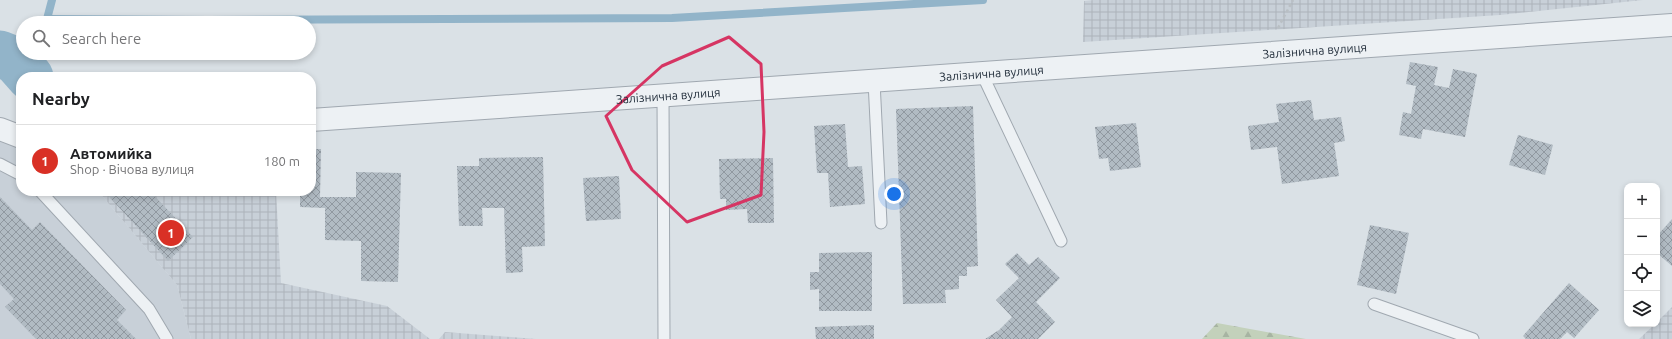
<!DOCTYPE html>
<html lang="en">
<head>
<meta charset="utf-8">
<style>
  body { margin:0; font-family:Ubuntu,sans-serif; background:#f2f2f2; color:#202124 }
  .controls { position:absolute; right:12px; bottom:12px; display:grid; overflow:hidden; border-radius:8px; box-shadow:0 2px 6px #0003 }
  .controls button { width:36px; height:36px; display:grid; place-items:center; padding:0; border:0; border-bottom:1px solid #e0e0e0; background:#fff; color:#202124; font:20px sans-serif }
  .you { position:absolute; left:894px; top:194px; width:14px; height:14px; margin:-10px; border:3px solid #fff; border-radius:50%; background:#1a73e8; box-shadow:0 0 0 6px #1a73e833 }
  .badge { display:grid; place-items:center; width:26px; height:26px; border-radius:50%; background:#d93025; color:#fff; font-size:13px; font-weight:700 }
  .pin { position:absolute; translate:-50% -50%; border:2px solid #fff; box-shadow:0 1px 4px #0006 }
  .list { margin:0; padding:0; list-style:none }
  h2 { display:flex; justify-content:space-between; align-items:center; height:52px; margin:0; padding:0 16px; font-size:17px }
  h2 small { font-size:13px; font-weight:400; color:#757577 }
  .list li { display:grid; grid-template-columns:26px 1fr auto; gap:12px; align-items:center; box-sizing:border-box; height:72px; padding:0 16px; border-top:1px solid #e0e0e0 }
  .list b { display:block; font-size:15px; white-space:nowrap }
  .list p { margin:0; font-size:13px; white-space:nowrap; color:#757577 }
  .list em { font-size:13px; font-style:normal; color:#757577 }
  .icon { flex:none; width:22px; height:22px; fill:none; stroke:currentColor; stroke-width:2; stroke-linecap:round; stroke-linejoin:round }
  .map { position:relative; flex:none; width:1672px; height:339px; overflow:hidden }
  .search { position:absolute; background:#fff; box-shadow:0 2px 6px #0003; left:16px; top:16px; width:300px; height:44px; display:flex; align-items:center; gap:10px; box-sizing:border-box; padding:0 14px; border-radius:22px; color:#757577; font-size:15px }
  .panel { position:absolute; background:#fff; box-shadow:0 2px 6px #0003; left:16px; top:72px; width:300px; height:124px; border-radius:16px }
  .map>svg:first-child { display:block }
  .built { fill:#c8d0d8 }
  .industrial { fill:url(#industrial-grid) }
  .forest { fill:url(#forest-firs) }
  .lines { fill:none; stroke-linecap:round; stroke-linejoin:round }
  .stream { stroke:#92b4c9; stroke-width:8 }
  .river { stroke:#92b4c9; stroke-width:47 }
  .building { fill:url(#building-cross-hatch) }
  .service-casing { stroke:#a0a8b0; stroke-width:13 }
  .minor-casing { stroke:#a0a8b0; stroke-width:24 }
  .path { stroke:#b9bfc4; stroke-width:2.5; stroke-dasharray:3 3; stroke-linecap:butt }
  .service { stroke:#edf1f4; stroke-width:11 }
  .minor { stroke:#edf1f4; stroke-width:22 }
  .marked { fill:none; stroke:#d63563; stroke-width:3; stroke-linejoin:round }
  .labels { text-anchor:middle; dominant-baseline:central; stroke-width:3; stroke-linejoin:round; paint-order:stroke }
  .street-label { font-size:12px; fill:#24303d; stroke:#eaeff4 }
</style>
</head>
<body>
<div class="map">
<svg width="1672" height="339" viewBox="0 0 1672 339">
  <defs>
    <pattern id="industrial-grid" width="8" height="8" patternUnits="userSpaceOnUse"><rect width="8" height="8" fill="#c8d0d8"/><path d="M0 4h8M4 0v8" fill="none" stroke="#acb3ba"/></pattern>
    <pattern id="forest-firs" width="22" height="20" patternUnits="userSpaceOnUse"><rect width="22" height="20" fill="#c3d1bb"/><path d="M5 1l3.5 6h-7zM16 11l3.5 6h-7z" fill="#a7b4a2"/></pattern>
    <pattern id="building-cross-hatch" width="8" height="8" patternUnits="userSpaceOnUse"><rect width="8" height="8" fill="#b1bbc3"/><path d="M0 0l8 8M0 8l8-8" fill="none" stroke="#9098a0"/></pattern>
  </defs>
  <rect width="100%" height="100%" fill="#dae1e6"/>
  <polygon class="built" points="0,140 21,147 21,191 98,191 177,285 191,339 0,339"/>
  <g class="industrial">
    <polygon points="1093,0 1643,0 1500,15 1083,42 1084,1"/>
    <polygon points="98,191 276,191 281,283 387,306 430,339 191,339 177,285"/>
    <polygon points="1672,307 1672,339 1639,339 1655,324 1657,324 1657,322"/>
    <polygon points="445,332 536,339 439,339"/>
  </g>
  <polygon class="forest" points="1217,323 1306,339 1202,339"/>
  <g class="lines">
    <g class="stream">
      <polyline points="47,19 208,20 672,18 983,0"/>
      <polyline points="44,22 47,19 52,0"/>
      <polyline points="15,60 23,50"/>
    </g>
    <polyline class="river" points="0,54 15,60 30,77"/>
  </g>
  <g class="building">
    <polygon points="1410,62 1438,67 1434,85 1449,88 1453,69 1477,74 1465,137 1423,129 1421,139 1399,135 1403,112 1411,114 1416,86 1406,84"/>
    <polygon points="1311,100 1314,120 1341,117 1345,141 1334,143 1339,176 1282,184 1277,147 1251,150 1248,126 1279,122 1276,104"/>
    <polygon points="973,106 978,266 967,267 967,276 959,276 959,289 945,290 946,303 903,304 896,109"/>
    <polygon points="1136,123 1141,167 1110,171 1108,158 1099,159 1095,127"/>
    <polygon points="845,124 848,167 862,166 865,204 830,207 828,173 817,173 814,126"/>
    <polygon points="1518,135 1553,145 1545,175 1509,165"/>
    <polygon points="311,149 321,149 320,197 356,197 356,172 401,173 398,282 361,281 361,241 325,240 325,208 300,207 300,191 311,191"/>
    <polygon points="543,157 545,246 522,247 523,272 506,273 504,208 482,208 483,226 459,226 457,166 479,166 479,158"/>
    <polygon points="773,158 774,223 748,223 747,209 726,210 726,199 720,199 719,159"/>
    <polygon points="619,176 621,219 586,221 583,178"/>
    <polygon points="104,191 150,191 193,237 168,261"/>
    <polygon points="224,191 270,191 270,193 224,194"/>
    <polygon points="0,197 32,230 40,222 126,310 117,320 136,339 36,339 5,307 14,299 0,284"/>
    <polygon points="1672,219 1672,266 1657,253 1657,236"/>
    <polygon points="1370,225 1409,233 1396,294 1357,285"/>
    <polygon points="872,252 872,311 819,311 819,289 810,290 810,272 819,272 819,253"/>
    <polygon points="1017,253 1029,265 1038,257 1060,278 1036,302 1055,322 1038,339 985,339 999,330 1012,317 996,300 1019,278 1005,264"/>
    <polygon points="1569,283 1599,310 1574,338 1567,332 1560,339 1526,339 1523,336"/>
    <polygon points="874,325 874,339 816,339 815,327"/>
  </g>
  <g class="lines">
    <g class="service-casing">
      <g id="service">
        <polyline points="982,74 1061,241"/>
        <polyline points="874,81 881,223"/>
        <polyline points="663,96 664,339"/>
        <polyline points="0,164 21,175"/>
        <polyline points="40,191 149,309 167,339"/>
        <polyline points="1374,304 1473,339"/>
      </g>
    </g>
    <g class="minor-casing">
      <g id="minor">
        <path id="s1" d="M 311,120 L 1672,25"/>
        <polyline points="0,129 21,137"/>
      </g>
    </g>
    <polyline class="path" points="1278,28 1293,0"/>
    <use href="#service" class="service"/>
    <use href="#minor" class="minor"/>
  </g>
  <path class="marked" d="M 729,37 L 761,64 L 764,132 L 761,195 L 687,222 L 632,170 L 606,116 L 662,66 Z"/>
  <g class="labels">
    <g class="street-label">
      <text stroke="none"><textPath href="#s1" startOffset="1006">Залізнична вулиця</textPath></text>
      <text stroke="none"><textPath href="#s1" startOffset="682">Залізнична вулиця</textPath></text>
      <text stroke="none"><textPath href="#s1" startOffset="358">Залізнична вулиця</textPath></text>
    </g>
  </g>
</svg>
<div class="controls">
<button>+</button>
<button>−</button>
<button><svg class="icon" aria-label="locate" viewBox="0 0 24 24"><circle cx="12" cy="12" r="6"/><path d="M12 2v4M12 18v4M2 12h4M18 12h4"/></svg></button>
<button><svg class="icon" aria-label="layers" viewBox="0 0 24 24"><path d="M12 4l9 5-9 5-9-5zM3 14l9 5 9-5"/></svg></button>
</div>
<div class="you"></div>
<div class="pin badge" style="left:171px;top:233px">1</div>
<div class="search"><svg class="icon" aria-label="search" viewBox="0 0 24 24"><circle cx="10" cy="10" r="6"/><path d="M15 15l6 6"/></svg>Search here</div>
<section class="panel">
<h2>Nearby<small></small></h2>
<ul class="list">
<li><span class="badge">1</span><div><b>Автомийка</b><p>Shop · Вічова вулиця</p></div><em>180 m</em></li>
</ul>
</section>
</div>
</body>
</html>
